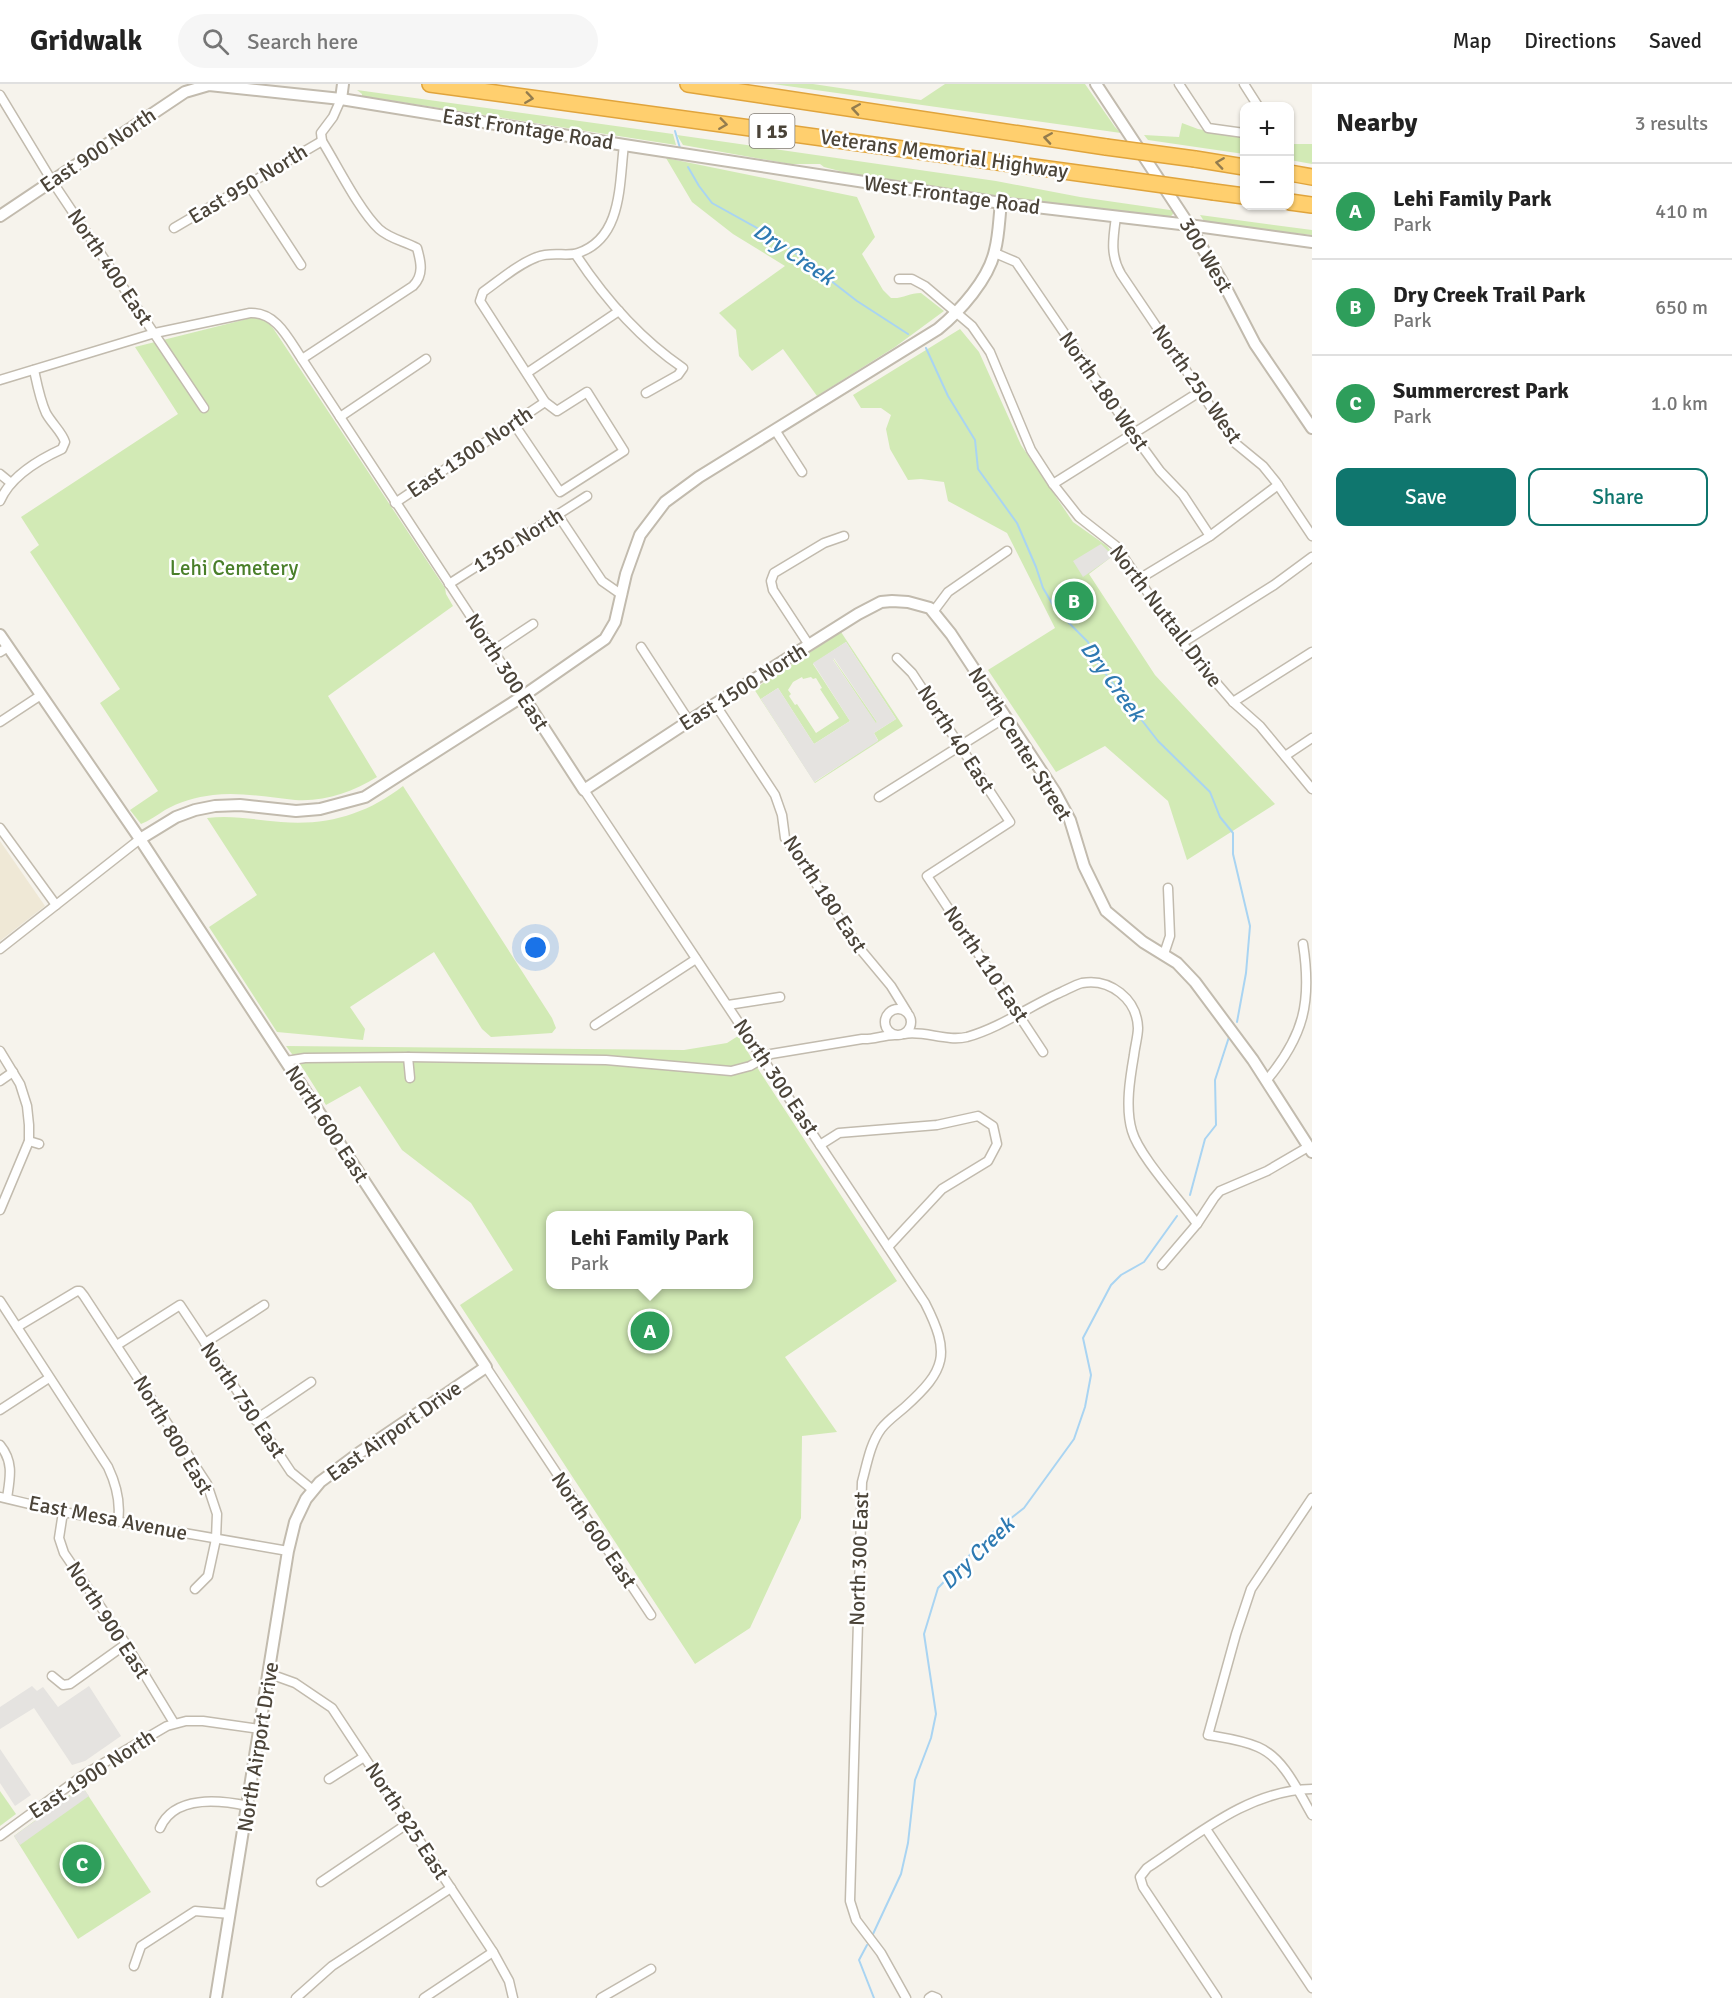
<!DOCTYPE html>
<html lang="en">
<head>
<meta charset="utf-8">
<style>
  body { margin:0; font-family:Signika,sans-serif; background:#f6f6f6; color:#222 }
  .controls { position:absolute; right:18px; top:18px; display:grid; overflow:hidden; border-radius:12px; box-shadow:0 2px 4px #0004 }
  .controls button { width:54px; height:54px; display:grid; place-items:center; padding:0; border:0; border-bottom:2px solid #e0e0e0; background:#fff; color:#222; font:30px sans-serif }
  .you { position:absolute; left:536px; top:864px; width:21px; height:21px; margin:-15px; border:4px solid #fff; border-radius:50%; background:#1a73e8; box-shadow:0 0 0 9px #1a73e833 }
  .badge { display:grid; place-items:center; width:39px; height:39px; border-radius:50%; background:#0f766e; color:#fff; font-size:20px; font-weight:700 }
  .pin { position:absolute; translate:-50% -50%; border:3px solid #fff; box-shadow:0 2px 6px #0006 }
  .popup { position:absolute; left:546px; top:1127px; width:207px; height:78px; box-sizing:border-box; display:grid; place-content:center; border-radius:12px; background:#fff; filter:drop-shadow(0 2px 4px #0005); font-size:20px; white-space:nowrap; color:#767676 }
  .popup b { font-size:22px; color:#222 }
  .popup::after { content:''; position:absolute; left:50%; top:100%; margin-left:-12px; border:12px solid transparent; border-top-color:#fff }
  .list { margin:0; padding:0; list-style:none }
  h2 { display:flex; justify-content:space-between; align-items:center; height:78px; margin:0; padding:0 24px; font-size:26px }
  h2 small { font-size:20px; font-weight:400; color:#767676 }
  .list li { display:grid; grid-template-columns:39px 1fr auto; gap:18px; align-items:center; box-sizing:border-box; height:96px; padding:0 24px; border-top:2px solid #e0e0e0 }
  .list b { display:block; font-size:22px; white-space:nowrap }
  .list p { margin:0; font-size:20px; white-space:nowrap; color:#767676 }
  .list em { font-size:20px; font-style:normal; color:#767676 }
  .actions { display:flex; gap:12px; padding:18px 24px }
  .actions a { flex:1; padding:14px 0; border:2px solid #0f766e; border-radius:12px; text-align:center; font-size:21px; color:#0f766e }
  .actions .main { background:#0f766e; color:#fff }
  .icon { flex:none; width:33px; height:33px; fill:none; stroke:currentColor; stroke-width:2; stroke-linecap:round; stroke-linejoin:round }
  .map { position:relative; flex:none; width:1312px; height:1914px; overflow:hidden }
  header { display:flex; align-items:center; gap:36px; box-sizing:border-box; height:84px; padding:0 30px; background:#fff; border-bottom:2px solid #e0e0e0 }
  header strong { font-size:28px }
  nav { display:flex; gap:33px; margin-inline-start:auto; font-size:21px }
  .search { width:420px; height:54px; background:#f6f6f6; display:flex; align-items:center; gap:15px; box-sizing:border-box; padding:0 21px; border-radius:33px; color:#767676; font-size:22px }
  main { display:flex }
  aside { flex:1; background:#fff }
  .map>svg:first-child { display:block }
  .education { fill:#efe8d6 }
  .green { fill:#d2eab5; fill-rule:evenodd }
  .parking { fill:#e5e3e0; fill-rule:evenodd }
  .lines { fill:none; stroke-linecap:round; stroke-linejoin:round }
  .stream { stroke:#a9d4f2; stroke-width:2 }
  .minor-casing { stroke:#c2bbae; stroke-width:11 }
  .tertiary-casing { stroke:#c2bbae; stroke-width:14 }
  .motorway-casing { stroke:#e0a43c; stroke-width:18 }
  .minor { stroke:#fff; stroke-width:8 }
  .tertiary { stroke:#fff; stroke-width:10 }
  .motorway { stroke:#ffcf6e; stroke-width:15 }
  .motorway-bridge-casing { stroke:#e0a43c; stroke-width:18; stroke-linecap:butt }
  .motorway-bridge { stroke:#ffcf6e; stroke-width:15 }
  .oneway { stroke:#937c4e }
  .labels { text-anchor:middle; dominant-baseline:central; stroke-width:5; stroke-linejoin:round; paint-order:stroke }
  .shield { fill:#fff; stroke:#817c74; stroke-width:1.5 }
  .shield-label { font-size:20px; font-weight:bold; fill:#4b4439 }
  .street-label { font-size:21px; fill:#4b4439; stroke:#fff }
  .park-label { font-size:21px; fill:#4a7f2a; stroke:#fff }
  .water-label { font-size:22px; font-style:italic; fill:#2e7ab2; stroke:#fff }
</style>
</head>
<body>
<header>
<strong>Gridwalk</strong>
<div class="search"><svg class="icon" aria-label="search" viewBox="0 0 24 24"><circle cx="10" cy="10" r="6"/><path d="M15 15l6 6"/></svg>Search here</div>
<nav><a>Map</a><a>Directions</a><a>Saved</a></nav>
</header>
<main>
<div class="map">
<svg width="1312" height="1914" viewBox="0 0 1312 1914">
  <rect width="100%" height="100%" fill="#f6f3ec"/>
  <polygon class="education" points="0,757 45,822 0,857"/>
  <g class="green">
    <polygon points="773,0 813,0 921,16 945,0 1085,0 1115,43 1121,49"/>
    <polygon points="357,6 673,50 676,61 362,12 362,10"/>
    <polygon points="1182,39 1198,45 1244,53 1244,70 1148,56 1144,51 1179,53"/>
    <polygon points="677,51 996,97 1080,113 1170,126 1174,125 1173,130 1168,135 867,94 824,83 820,80 790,80 683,61"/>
    <polygon points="1290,60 1312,60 1312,80 1290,76"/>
    <path d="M 666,74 L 857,113 L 875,153 L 862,170 L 883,206 L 891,214 C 903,215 909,209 921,209 L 944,227 L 895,263 L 817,312 L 783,265 L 752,287 L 739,272 L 736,246 L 719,229 L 785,182 L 733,150 L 692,118 Z"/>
    <polygon points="1200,131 1312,146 1312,151 1211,140 1211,138 1204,137"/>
    <path d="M 255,233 L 266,237 L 273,244 L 445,504 L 446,510 L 453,522 L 328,612 L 377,693 C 352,708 325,718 295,716 C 267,713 240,708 213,711 C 196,713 179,718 165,726 C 157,731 149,737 141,740 L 130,726 L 158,707 L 100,619 L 120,605 L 30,468 L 39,461 L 21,433 L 178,330 L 135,263 Z"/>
    <polygon points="960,245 979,268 1021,361 1073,438 1107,462 1114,471 1089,490 1155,591 1275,720 1187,776 1168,717 1105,662 1056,688 988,586 1055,544 1007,449 948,417 944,398 921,395 908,396 890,365 886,345 891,331 881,324 861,324 853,311"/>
    <path d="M 841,548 L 903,642 L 815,699 L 754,605 ZM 846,558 L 896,635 L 874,649 L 878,656 L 815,698 L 761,615 L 778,604 L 814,660 L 850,637 L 813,580 ZM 802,593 L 803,595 L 811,593 L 813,595 L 816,594 L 822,604 L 820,605 L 839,634 L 816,649 L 797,620 L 795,621 L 789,612 L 791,610 L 788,606 L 793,598 Z"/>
    <polygon points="833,574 877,638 876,640 833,575"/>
    <path d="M 403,702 L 552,934 L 556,944 L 552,949 L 491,953 L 482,945 L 434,868 L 350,923 L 365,945 L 363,956 L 277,948 L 209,843 L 257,811 L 207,734 C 233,731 256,736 281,738 C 327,742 367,730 403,702 Z"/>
    <path d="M 738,952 L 760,988 L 897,1197 L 785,1273 L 837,1348 L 802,1352 L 801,1434 L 750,1544 L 695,1580 L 460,1221 L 513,1186 L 471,1119 L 402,1066 L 360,1002 L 326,1021 L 304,986 L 286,962 L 684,966 L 727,959 ZM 551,1132 L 749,1132 L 749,1200 L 551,1200 Z"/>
    <polygon points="82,1702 151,1808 78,1855 14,1752"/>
    <polygon points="0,1707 16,1730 0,1742"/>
  </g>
  <g class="parking">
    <polygon points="1101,460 1113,472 1083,493 1073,477"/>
    <path d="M 846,558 L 896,635 L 874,649 L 878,657 L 814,698 L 761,615 L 778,604 L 814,660 L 850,637 L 813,579 ZM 834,574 L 877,638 L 876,639 L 833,576 Z"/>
    <polygon points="32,1602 37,1607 43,1603 58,1623 89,1602 121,1652 85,1677 72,1681 34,1624 0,1645 0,1623"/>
    <polygon points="0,1665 31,1711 15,1722 0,1699"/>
    <polygon points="82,1703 89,1712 20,1761 14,1752"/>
  </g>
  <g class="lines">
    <g class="stream">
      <polyline points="675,47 680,64"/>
      <polyline points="688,83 699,102 712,119 777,155 857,217 908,250"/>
      <polyline points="926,264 948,312 975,356 978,385 1017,439 1036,483 1043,504 1056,526 1088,558 1098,580 1158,657 1210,708 1220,733 1233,749 1233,770 1250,842 1246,889 1237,938"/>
      <polyline points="1190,1111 1205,1055 1216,1041 1215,996 1229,953"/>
      <polyline points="873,1850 901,1790 908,1759 915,1696 931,1654 936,1630 924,1550 938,1504 988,1452 1024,1424 1074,1355 1085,1323 1091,1291 1083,1254 1111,1201 1121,1191 1144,1178 1177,1132"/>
      <polyline points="867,1861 859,1876 874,1914"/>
    </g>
    <g class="minor-casing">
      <g id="minor">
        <polyline points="1179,0 1208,44 1244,49"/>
        <polyline points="1244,0 1258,22"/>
        <polyline points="0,11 52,97 204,324"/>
        <polyline points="248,100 301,181"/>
        <path d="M 1116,133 C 1113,155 1110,171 1121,190 L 1235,359 L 1263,382 L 1276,398 L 1312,452"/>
        <polyline points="174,144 322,57"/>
        <polyline points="995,169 1016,178 1133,350 1160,387 1183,411 1210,452"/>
        <path d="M 576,171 C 605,215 639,254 683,284 L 678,291 L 646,309"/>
        <polyline points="899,195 912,195 925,202 972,242 990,268 1031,366 1053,400 1079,433 1116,462 1182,559 1233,618 1260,642 1312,705"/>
        <path d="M 302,275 L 413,202 C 424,191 421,178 417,164 C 404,157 390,155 379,145 C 359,126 337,81 322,57 L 321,49 L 333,33 L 341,15"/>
        <polyline points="527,289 619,227"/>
        <path d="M 0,296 L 155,249 L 250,229 C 277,228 289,256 302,275 L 523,612"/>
        <polyline points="340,333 426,275"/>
        <path d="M 514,340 L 560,408 L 624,367 L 587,308 L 557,327 L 545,318 L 480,217 L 483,208 C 500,196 518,180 537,173 C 552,167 567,173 578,169 C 623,154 619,99 624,61"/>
        <polyline points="775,346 802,388"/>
        <polyline points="0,390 11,399"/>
        <polyline points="1053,400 1201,307"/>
        <path d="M 0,417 C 10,393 38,376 62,365 L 65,358 C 62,348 52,340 46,329 C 40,316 37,300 34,286"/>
        <polyline points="395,419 545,318"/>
        <polyline points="558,431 602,497 622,511"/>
        <polyline points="1139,495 1210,452 1278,401"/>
        <polyline points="449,500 587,412"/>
        <polyline points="933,528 948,508 1007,467"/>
        <polyline points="1182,559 1274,501 1312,473"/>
        <polyline points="809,561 773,506 771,497 774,489 824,459 844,452"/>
        <polyline points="641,563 689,637"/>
        <polyline points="494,566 533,540"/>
        <polyline points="0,568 8,563"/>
        <polyline points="897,574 912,589 1010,738 927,792 1043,968"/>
        <polyline points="1233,618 1312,568"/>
        <polyline points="715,620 775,711 782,731 785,754 861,866 891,902 907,928"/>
        <polyline points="0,638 41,611"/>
        <polyline points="1285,672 1312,654"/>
        <path d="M 584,706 L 925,1219 C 951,1270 946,1286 905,1323 C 897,1330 887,1337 881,1345 C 870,1360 867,1380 862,1398 L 850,1817 L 856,1836 L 881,1869 L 906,1914"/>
        <polyline points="879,713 1006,633"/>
        <polyline points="0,744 56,821"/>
        <polyline points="0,865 140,755"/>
        <polyline points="1164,870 1170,852 1168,804"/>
        <polyline points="728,921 780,913"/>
        <circle cx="898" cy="938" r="13"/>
        <polyline points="595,941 696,875"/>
        <path d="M 904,950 C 924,946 946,958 967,953 C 999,944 1027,924 1057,910 C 1065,907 1074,901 1082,899 C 1110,894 1137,915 1138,944 C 1138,952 1135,962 1134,971 C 1130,994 1125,1024 1132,1047 C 1139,1072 1181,1117 1197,1140"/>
        <polyline points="0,967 20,1000 27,1022 29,1041 29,1057 0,1126"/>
        <path d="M 408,973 L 606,976 L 731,987 L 750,982 L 771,970 L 862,955 C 873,956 883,951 895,951"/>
        <polyline points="286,977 305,974 408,973 410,994"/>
        <polyline points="0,997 13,988"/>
        <path d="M 1266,997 C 1304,952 1312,918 1303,860"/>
        <polyline points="29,1057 39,1060"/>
        <polyline points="820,1061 839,1049 937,1041 978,1032 993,1042 997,1060 988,1077 942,1105 888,1163"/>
        <polyline points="1162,1181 1197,1140 1214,1114 1220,1107 1267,1087 1308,1063"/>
        <path d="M 0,1217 L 108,1383 C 116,1400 121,1418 118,1437"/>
        <polyline points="17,1243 77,1207 80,1207 84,1212 207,1400 217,1430 216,1455 208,1492 195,1505"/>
        <polyline points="205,1259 264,1221"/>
        <polyline points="117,1261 180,1221 291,1388 313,1406"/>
        <polyline points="486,1283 651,1531"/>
        <polyline points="0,1326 49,1294"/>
        <polyline points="255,1336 311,1298"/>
        <path d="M 0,1361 C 14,1378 10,1394 7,1414"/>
        <polyline points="0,1413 63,1428 288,1467"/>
        <path d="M 1312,1414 L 1251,1505 L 1236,1550 L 1208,1651 C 1225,1654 1242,1656 1258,1663 C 1284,1674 1298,1707 1312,1731"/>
        <polyline points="63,1428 59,1454 64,1469 126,1560 174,1639"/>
        <polyline points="270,1590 295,1599 332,1624 493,1868 509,1897 513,1914"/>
        <polyline points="52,1592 63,1601 70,1600 126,1560"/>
        <polyline points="329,1695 364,1673"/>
        <path d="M 160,1744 C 174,1711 220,1716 248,1722"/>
        <polyline points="1206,1745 1312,1904"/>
        <polyline points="0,1752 85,1690 167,1642 186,1637 203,1637 260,1645"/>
        <polyline points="321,1798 407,1740"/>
        <polyline points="134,1882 141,1862 195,1827 230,1830"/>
        <polyline points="296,1914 332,1882 451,1804"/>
        <polyline points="424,1914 493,1868"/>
        <polyline points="601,1914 651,1885"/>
        <polyline points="929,1914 932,1912 937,1914"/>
        <path d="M 1217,1914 L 1143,1803 L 1140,1793 L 1147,1784 C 1197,1751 1249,1706 1312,1705"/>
      </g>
    </g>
    <g class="tertiary-casing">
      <g id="tertiary">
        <polyline points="1096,0 1189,141 1228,208 1255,260 1312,344"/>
        <polyline points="341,15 343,0"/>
        <polyline points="0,132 185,8 209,1 341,15 624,61 1001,119 1189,141 1312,158"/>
        <polyline points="0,551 140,755 486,1283 359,1369 320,1398 306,1415 295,1438 288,1467 216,1914"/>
        <polyline points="523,612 584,706 715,620 858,530 881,518 892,517 908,518 930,524 951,550 1055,708 1070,736 1084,782 1106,827 1143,858 1177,879 1195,898 1253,976 1312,1068"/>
        <path d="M 140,755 L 176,733 L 195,726 L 215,722 L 240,721 L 296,727 L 320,725 L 365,713 L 523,612 L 605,555 L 615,538 L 626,490 L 640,451 L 665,418 L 699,393 L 938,245 C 960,227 989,195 995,166 C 999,151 999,135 1001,119"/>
      </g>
    </g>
    <g class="motorway-casing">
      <g id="motorway">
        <polyline points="430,0 1114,94"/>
        <polyline points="688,0 1106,63"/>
        <polyline points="1195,75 1244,83"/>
        <polyline points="1290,89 1312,93"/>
        <polyline points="1214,108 1244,112"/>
        <polyline points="1290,118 1312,121"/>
      </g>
    </g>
    <use href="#minor" class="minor"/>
    <use href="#tertiary" class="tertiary"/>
    <use href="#motorway" class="motorway"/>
    <g class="motorway-bridge-casing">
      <g id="motorway-bridge">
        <polyline points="1106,63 1195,75"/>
        <polyline points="1114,94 1214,108"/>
      </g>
    </g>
    <use href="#motorway-bridge" class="motorway-bridge"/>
  </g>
  <defs><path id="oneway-chevron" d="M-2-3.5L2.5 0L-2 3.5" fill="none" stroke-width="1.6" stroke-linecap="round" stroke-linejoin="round" transform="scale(1.5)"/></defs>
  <g class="oneway">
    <use href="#oneway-chevron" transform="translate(529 14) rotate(8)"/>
    <use href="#oneway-chevron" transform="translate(856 25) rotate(-171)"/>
    <use href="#oneway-chevron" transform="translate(723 40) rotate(8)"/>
    <use href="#oneway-chevron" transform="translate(1048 54) rotate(-171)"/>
    <use href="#oneway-chevron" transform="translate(1220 79) rotate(-172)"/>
  </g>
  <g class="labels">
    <rect class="shield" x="749.5" y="30" width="45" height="34" rx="4.5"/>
    <g class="shield-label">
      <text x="772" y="47">I 15</text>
    </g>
    <g class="street-label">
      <text transform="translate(528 45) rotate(9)">East Frontage Road</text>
      <text transform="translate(98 66) rotate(-34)">East 900 North</text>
      <text transform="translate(944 70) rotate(8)">Veterans Memorial Highway</text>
      <text transform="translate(248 100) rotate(-31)">East 950 North</text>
      <text transform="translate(952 111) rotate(8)">West Frontage Road</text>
      <text transform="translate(1206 171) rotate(59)">300 West</text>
      <text transform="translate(110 183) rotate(56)">North 400 East</text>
      <text transform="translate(1197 300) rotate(55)">North 250 West</text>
      <text transform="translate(1104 307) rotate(55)">North 180 West</text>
      <text transform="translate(470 368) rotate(-34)">East 1300 North</text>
      <text transform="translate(518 456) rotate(-32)">1350 North</text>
      <text transform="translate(1166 532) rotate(53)">North Nuttall Drive</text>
      <text transform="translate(507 588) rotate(57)">North 300 East</text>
      <text transform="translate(743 603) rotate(-32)">East 1500 North</text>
      <text transform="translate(956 655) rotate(57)">North 40 East</text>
      <text transform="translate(1020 660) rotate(58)">North Center Street</text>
      <text transform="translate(825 810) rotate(57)">North 180 East</text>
      <text transform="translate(986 880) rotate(56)">North 110 East</text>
      <text transform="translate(776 993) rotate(56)">North 300 East</text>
      <text transform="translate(327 1040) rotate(57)">North 600 East</text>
      <text transform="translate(243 1316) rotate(56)">North 750 East</text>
      <text transform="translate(394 1347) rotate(-35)">East Airport Drive</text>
      <text transform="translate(173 1351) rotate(59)">North 800 East</text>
      <text transform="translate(108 1434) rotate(11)">East Mesa Avenue</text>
      <text transform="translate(594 1446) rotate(56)">North 600 East</text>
      <text transform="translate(859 1475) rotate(-88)">North 300 East</text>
      <text transform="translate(108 1536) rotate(57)">North 900 East</text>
      <text transform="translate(258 1663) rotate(-81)">North Airport Drive</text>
      <text transform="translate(92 1690) rotate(-33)">East 1900 North</text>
      <text transform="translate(407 1737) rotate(57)">North 825 East</text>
    </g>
    <g class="park-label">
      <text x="234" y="484">Lehi Cemetery</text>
    </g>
    <g class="water-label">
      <text transform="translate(794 170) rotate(34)">Dry Creek</text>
      <text transform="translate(1113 597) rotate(54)">Dry Creek</text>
      <text transform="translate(977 1469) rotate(-44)">Dry Creek</text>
    </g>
  </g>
</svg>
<div class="controls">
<button>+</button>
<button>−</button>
</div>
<div class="you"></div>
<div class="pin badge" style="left:650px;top:1247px;background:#2e9e5b">A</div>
<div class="popup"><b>Lehi Family Park</b>Park</div>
<div class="pin badge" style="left:1074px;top:517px;background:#2e9e5b">B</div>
<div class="pin badge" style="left:82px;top:1780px;background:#2e9e5b">C</div>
</div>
<aside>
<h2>Nearby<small>3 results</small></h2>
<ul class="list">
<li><span class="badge" style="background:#2e9e5b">A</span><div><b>Lehi Family Park</b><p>Park</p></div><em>410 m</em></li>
<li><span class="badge" style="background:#2e9e5b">B</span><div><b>Dry Creek Trail Park</b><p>Park</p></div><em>650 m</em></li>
<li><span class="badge" style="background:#2e9e5b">C</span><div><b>Summercrest Park</b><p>Park</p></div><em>1.0 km</em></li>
</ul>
<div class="actions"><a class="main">Save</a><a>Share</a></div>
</aside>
</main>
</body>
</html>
